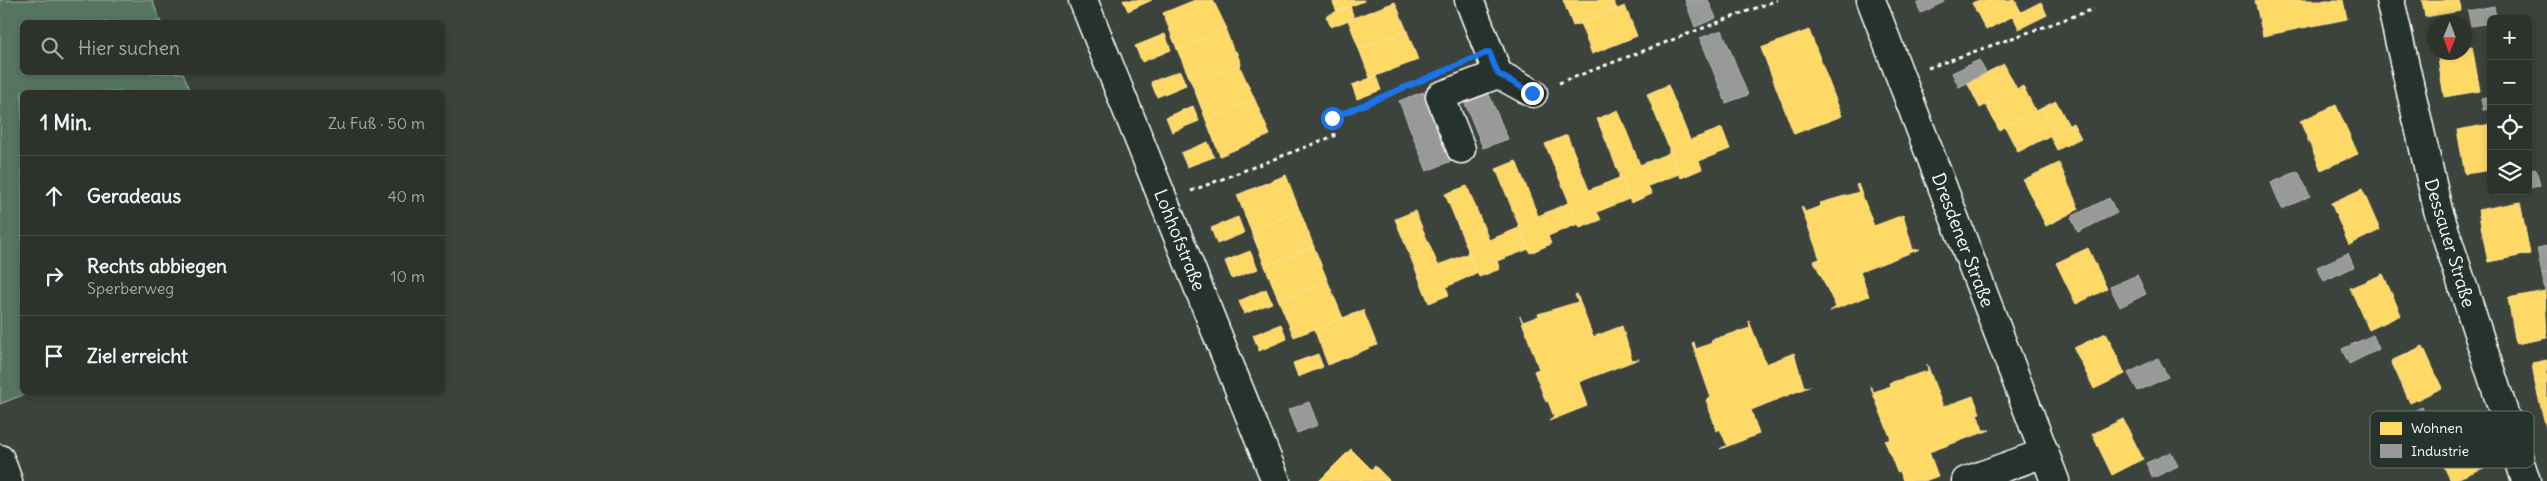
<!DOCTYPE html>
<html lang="de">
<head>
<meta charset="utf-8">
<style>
  body { margin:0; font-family:Delius,sans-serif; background:#353a35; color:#f1f3f6 }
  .controls { position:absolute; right:15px; top:15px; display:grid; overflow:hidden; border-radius:8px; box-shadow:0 2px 8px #0003 }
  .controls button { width:45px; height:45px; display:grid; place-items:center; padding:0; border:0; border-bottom:1px solid #484d49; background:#2d322d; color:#f1f3f6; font:25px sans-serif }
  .compass { position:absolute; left:2427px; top:15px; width:45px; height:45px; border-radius:50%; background:#2d322d; box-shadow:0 2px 8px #0003; rotate:181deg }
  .stop { position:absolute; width:15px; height:15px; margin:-11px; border:4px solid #1a73e8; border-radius:50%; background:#fff }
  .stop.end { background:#1a73e8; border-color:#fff; box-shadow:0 1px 5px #0008 }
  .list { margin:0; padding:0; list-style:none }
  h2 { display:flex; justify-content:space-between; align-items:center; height:65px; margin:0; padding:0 20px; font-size:21px }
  h2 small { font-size:16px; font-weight:400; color:#a7aaaa }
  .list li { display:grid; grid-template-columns:32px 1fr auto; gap:15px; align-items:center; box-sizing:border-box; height:80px; padding:0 20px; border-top:1px solid #484d49 }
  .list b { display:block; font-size:19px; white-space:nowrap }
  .list p { margin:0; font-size:16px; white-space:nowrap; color:#a7aaaa }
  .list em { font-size:16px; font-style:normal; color:#a7aaaa }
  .icon { flex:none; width:28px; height:28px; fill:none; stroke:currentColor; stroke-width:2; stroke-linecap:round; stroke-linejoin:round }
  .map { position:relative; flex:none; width:2547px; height:481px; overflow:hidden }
  .search { position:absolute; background:#2d322d; box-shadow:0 2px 8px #0003; left:20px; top:20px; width:425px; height:55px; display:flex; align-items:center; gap:12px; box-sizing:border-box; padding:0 18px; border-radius:8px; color:#a7aaaa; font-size:19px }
  .panel { position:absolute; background:#2d322d; box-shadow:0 2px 8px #0003; left:20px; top:90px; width:425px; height:305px; border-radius:8px }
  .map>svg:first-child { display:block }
  .green { fill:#56755e; stroke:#aabaae }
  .homes { fill:#ffd966; stroke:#ffe494 }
  .industry { fill:#999; stroke:#b8b8b8 }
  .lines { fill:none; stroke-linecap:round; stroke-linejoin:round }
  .minor-casing { stroke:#fff; stroke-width:31 }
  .path { stroke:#fff; stroke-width:3; stroke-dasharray:4 4; stroke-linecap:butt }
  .minor { stroke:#26332d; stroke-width:28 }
  .route { stroke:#1a73e8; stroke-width:6 }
  .labels { text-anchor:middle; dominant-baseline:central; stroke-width:5; stroke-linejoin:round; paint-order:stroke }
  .street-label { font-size:18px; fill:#fff; stroke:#26332d }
  .key { fill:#26332d; stroke:#67706c; stroke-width:1 }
  .key-label { font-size:14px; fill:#fff }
</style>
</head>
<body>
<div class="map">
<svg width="2547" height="481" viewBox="0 0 2547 481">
  <rect width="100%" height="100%" fill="#3c433c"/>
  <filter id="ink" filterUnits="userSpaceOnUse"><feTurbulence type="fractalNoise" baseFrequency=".02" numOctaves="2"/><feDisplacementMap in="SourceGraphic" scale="10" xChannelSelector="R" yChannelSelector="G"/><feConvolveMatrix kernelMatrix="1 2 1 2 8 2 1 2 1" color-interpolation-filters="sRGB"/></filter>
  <g filter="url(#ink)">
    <polygon class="green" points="0,0 152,0 161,22 22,22 22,72 183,73 191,92 22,92 22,392 28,393 0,404"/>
    <g class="homes">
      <polygon points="1123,0 1152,0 1128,11"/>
      <polygon points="1195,0 1213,0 1227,29 1177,49 1163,13"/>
      <polygon points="1332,0 1364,0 1364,1 1337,12"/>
      <polygon points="1563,0 1613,0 1617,9 1573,26"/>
      <polygon points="1979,0 2015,0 2021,12 1986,30 1972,3"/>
      <polygon points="2255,0 2343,0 2347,19 2263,36"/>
      <polygon points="2422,0 2460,0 2461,11 2425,17"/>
      <polygon points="1395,2 1407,31 1359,49 1348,20"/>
      <polygon points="2041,2 2047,15 2019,29 2013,16"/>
      <polygon points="1350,6 1354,18 1331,27 1326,16"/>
      <polygon points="1625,6 1637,36 1592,54 1580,23"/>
      <polygon points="1227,29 1226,31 1234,52 1236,51 1241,64 1192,84 1177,49"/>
      <polygon points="1809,30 1842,116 1794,134 1761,48"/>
      <polygon points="1407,31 1418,60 1370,78 1359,49"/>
      <polygon points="1165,34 1171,50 1142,62 1135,46"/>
      <polygon points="2472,46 2480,91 2444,97 2437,52 2464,52 2464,47"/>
      <polygon points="1241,64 1240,67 1255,100 1206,120 1192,84"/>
      <polygon points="2004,64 2017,89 1980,108 1967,82"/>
      <polygon points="1180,71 1186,85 1157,97 1151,82"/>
      <polygon points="1376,76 1381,90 1357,99 1352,85"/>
      <polygon points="1668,85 1690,140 1722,128 1730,149 1699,161 1702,169 1681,178 1647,94"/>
      <polygon points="2023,86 2036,112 1999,130 1986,105"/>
      <polygon points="1255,100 1270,135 1220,156 1206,120"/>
      <polygon points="2056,101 2069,126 2055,133 2042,108"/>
      <polygon points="2336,105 2358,154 2321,170 2300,121"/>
      <polygon points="1193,106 1199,121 1172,132 1166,117"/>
      <polygon points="2042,108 2055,133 2018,152 2005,127"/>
      <polygon points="1618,110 1640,165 1669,153 1669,149 1679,174 1648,186 1652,194 1631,203 1597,119"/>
      <polygon points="2073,123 2081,138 2057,150 2050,136"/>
      <polygon points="2491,124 2491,170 2465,174 2457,130"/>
      <polygon points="1567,135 1589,190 1619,178 1619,174 1629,199 1597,212 1601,220 1580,228 1545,144"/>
      <polygon points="1208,142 1214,157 1187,167 1181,153"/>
      <polygon points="1516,161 1538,216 1568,203 1568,200 1578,224 1548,236 1551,244 1530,253 1496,169"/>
      <polygon points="2059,163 2079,209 2046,226 2023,180"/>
      <polygon points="1286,175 1300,212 1251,231 1237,195"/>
      <polygon points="1858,184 1874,226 1903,215 1913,250 1920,249 1860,272 1869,296 1830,311 1836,307 1814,261 1820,259 1801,207 1802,206 1805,212 1821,206 1820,203 1859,192 1856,185"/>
      <polygon points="1467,186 1489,240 1519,228 1519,225 1529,249 1497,261 1500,269 1479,277 1445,194"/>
      <polygon points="2362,189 2380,230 2349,245 2331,203"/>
      <polygon points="2520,202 2530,254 2488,262 2478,210"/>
      <polygon points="1300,211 1314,247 1265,266 1251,231"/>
      <polygon points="1415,211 1438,265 1467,254 1468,250 1477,273 1446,287 1449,295 1429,303 1395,219"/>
      <polygon points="1238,217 1244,233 1217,244 1211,228"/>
      <polygon points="1314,247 1328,282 1279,301 1265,266"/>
      <polygon points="2088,248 2107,289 2076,304 2056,263"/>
      <polygon points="1250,251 1258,269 1232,279 1225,261"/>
      <polygon points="2383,274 2401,315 2369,330 2350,288"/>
      <polygon points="1328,282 1343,318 1294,337 1279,301"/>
      <polygon points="1266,289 1272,303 1244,314 1239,301"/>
      <polygon points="2545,291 2547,338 2516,344 2508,298"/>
      <polygon points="1577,294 1593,337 1622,326 1632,360 1639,359 1579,382 1587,406 1549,421 1554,417 1548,401 1546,402 1534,371 1539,369 1520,316 1523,322 1539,316 1538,314 1578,302 1575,295"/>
      <polygon points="1363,310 1377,345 1328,365 1314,329"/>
      <polygon points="1749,321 1766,364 1794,353 1804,387 1811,386 1751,410 1759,434 1720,449 1727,445 1720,429 1717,431 1706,400 1711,398 1692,343 1694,342 1696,349 1712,343 1711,340 1750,328"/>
      <polygon points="1281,324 1287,339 1259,351 1253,335"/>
      <polygon points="2106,333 2125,374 2094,389 2074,348"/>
      <polygon points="2423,346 2442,388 2410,403 2391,361"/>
      <polygon points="1318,354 1323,367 1298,377 1293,363"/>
      <polygon points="2547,360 2547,381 2535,383 2532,363"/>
      <polygon points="1927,364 1943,407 1973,396 1980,413 1977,414 1983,430 1990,430 1929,452 1938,476 1925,481 1903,481 1900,471 1897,472 1885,441 1891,439 1870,386 1874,392 1890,386 1889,383 1928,371"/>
      <polygon points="2547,381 2547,432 2535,383"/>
      <polygon points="2123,419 2143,459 2112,475 2092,434"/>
      <polygon points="2467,424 2486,467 2451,481 2431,440"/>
      <polygon points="1351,449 1371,469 1359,481 1319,481"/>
      <polygon points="1375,466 1390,481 1359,481"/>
    </g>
    <g class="industry">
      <polygon points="1685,0 1708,0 1716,18 1695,27"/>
      <polygon points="1924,0 1943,0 1944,2 1921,13 1917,4"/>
      <polygon points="2494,6 2496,19 2491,19 2491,23 2471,26 2468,11"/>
      <polygon points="1722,30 1748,95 1726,103 1700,38"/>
      <polygon points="1979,60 1986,73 1959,87 1952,73"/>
      <polygon points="1423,92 1451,161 1427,171 1399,101"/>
      <polygon points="1488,92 1508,139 1483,148 1464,101"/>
      <polygon points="2491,96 2491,109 2483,110 2481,98"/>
      <polygon points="2536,169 2540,186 2528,188 2528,170"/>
      <polygon points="2298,171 2310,196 2282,209 2271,183"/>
      <polygon points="2109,198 2117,213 2078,232 2071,217"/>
      <polygon points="2547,246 2547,273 2542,274 2537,248"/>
      <polygon points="2348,253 2354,267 2324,281 2317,267"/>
      <polygon points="2547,273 2547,290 2545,291 2542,274"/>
      <polygon points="2137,275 2146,294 2120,307 2110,287"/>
      <polygon points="2373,335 2379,349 2349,364 2342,349"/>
      <polygon points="2158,358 2168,377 2138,391 2128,373"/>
      <polygon points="1309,402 1318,425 1297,433 1288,410"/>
      <polygon points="2422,407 2427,419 2395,435 2389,423"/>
      <polygon points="2171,452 2178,466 2153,478 2146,463"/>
    </g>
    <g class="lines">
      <g class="minor-casing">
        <g id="minor">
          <polyline points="1083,0 1276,481"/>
          <polyline points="1469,0 1498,74 1533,93"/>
          <polyline points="1871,0 2055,481"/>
          <polyline points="2390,0 2438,210 2526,481"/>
          <polyline points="1461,149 1440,96 1498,74"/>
          <polyline points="0,459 8,481"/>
          <polyline points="1966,481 2044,453"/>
        </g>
      </g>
      <g class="path">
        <polyline points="1928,68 2094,9"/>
        <polyline points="1559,83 1777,0"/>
        <polyline points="1191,191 1334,136 1332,118 1415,83"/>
      </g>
      <use href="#minor" class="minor"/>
    </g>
  </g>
  <g class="lines" filter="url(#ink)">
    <polyline class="route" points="1332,118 1489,52 1498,74 1532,93"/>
  </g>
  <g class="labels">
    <g class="street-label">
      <text transform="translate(1180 240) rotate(68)">Lohhofstraße</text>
      <text transform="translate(1963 240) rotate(69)">Dresdener Straße</text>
      <text transform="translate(2450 243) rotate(73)">Dessauer Straße</text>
    </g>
  </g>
  <rect x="2370" y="411" width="164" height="57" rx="8" class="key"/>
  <rect x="2380" y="422" width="22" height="13" fill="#ffd966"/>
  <rect x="2380" y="444" width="22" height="14" fill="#999"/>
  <g class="key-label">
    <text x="2411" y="433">Wohnen</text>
    <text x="2411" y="456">Industrie</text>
  </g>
</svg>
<div class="controls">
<button>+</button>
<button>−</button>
<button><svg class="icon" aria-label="locate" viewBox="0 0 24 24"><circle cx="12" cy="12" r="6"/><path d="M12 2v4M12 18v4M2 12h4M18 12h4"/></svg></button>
<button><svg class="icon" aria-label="layers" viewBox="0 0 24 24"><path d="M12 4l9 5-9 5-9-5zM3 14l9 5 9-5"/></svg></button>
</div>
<svg class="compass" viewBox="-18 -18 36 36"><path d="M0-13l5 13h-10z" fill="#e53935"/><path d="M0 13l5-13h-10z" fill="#a7aaaa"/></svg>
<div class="stop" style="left:1332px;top:118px"></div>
<div class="stop end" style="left:1532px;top:93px"></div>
<div class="search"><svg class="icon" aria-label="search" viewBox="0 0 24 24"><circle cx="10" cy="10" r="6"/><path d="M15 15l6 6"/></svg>Hier suchen</div>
<section class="panel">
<h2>1 Min.<small>Zu Fuß · 50 m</small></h2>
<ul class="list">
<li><svg class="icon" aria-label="ahead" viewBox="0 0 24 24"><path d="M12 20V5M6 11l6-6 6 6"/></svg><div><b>Geradeaus</b></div><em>40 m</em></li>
<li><svg class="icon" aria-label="right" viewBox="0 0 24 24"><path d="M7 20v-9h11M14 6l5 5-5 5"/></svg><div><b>Rechts abbiegen</b><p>Sperberweg</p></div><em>10 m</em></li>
<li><svg class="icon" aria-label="arrive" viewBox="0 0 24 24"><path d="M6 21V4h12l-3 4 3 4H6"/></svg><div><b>Ziel erreicht</b></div></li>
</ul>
</section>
</div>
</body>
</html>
